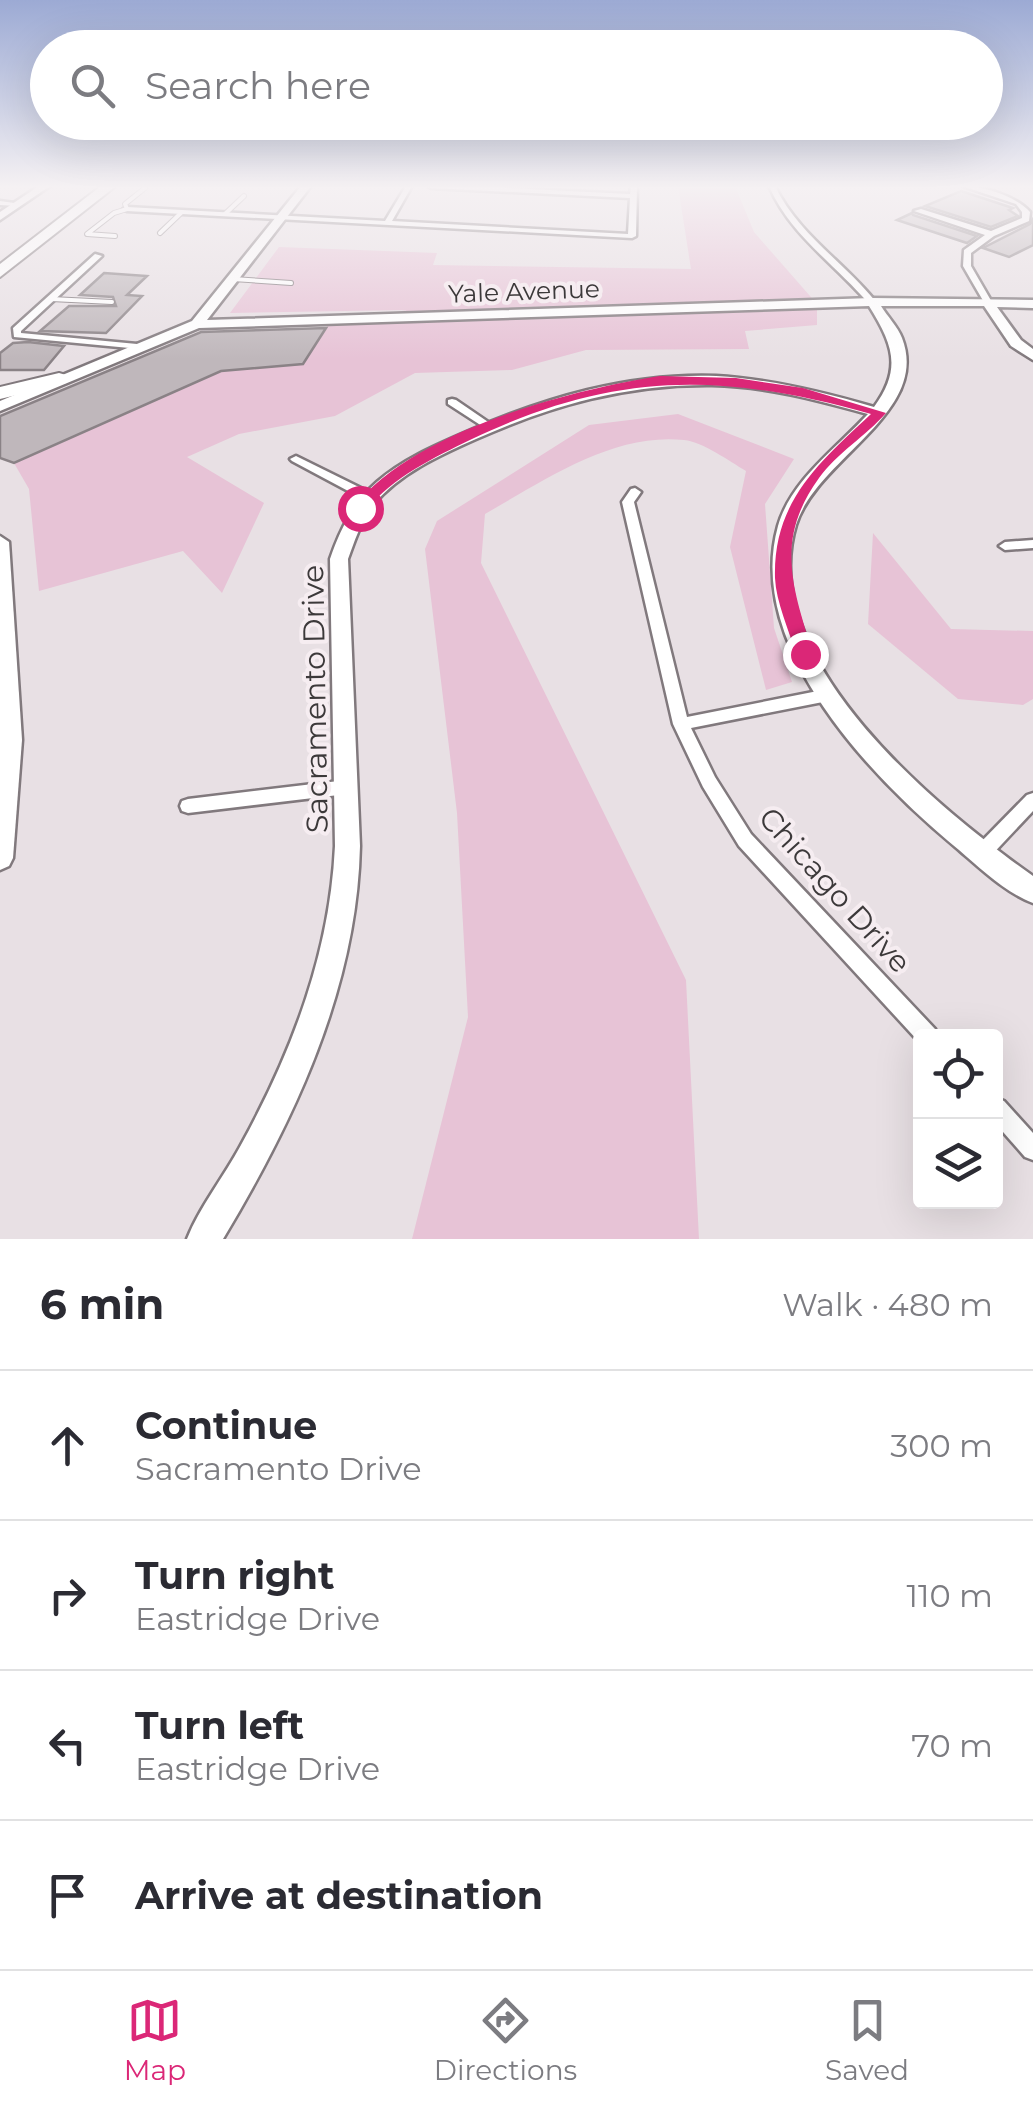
<!DOCTYPE html>
<html lang="en">
<head>
<meta charset="utf-8">
<style>
  body { margin:0; font-family:Montserrat,sans-serif; background:#f7f7f7; color:#2b2b33 }
  .controls { position:absolute; right:30px; bottom:30px; display:grid; overflow:hidden; border-radius:10px; box-shadow:0 10px 40px #0002 }
  .controls button { width:90px; height:90px; display:grid; place-items:center; padding:0; border:0; border-bottom:2px solid #e1e1e2; background:#fff; color:#2b2b33; font:50px sans-serif }
  .stop { position:absolute; width:30px; height:30px; margin:-22px; border:8px solid #db2777; border-radius:50%; background:#fff }
  .stop.end { background:#db2777; border-color:#fff; box-shadow:0 2px 10px #0008 }
  .list { margin:0; padding:0; list-style:none }
  h2 { display:flex; justify-content:space-between; align-items:center; height:130px; margin:0; padding:0 40px; font-size:42px }
  h2 small { font-size:32px; font-weight:400; color:#7c7c81 }
  .list li { display:grid; grid-template-columns:65px 1fr auto; gap:30px; align-items:center; box-sizing:border-box; height:150px; padding:0 40px; border-top:2px solid #e1e1e2 }
  .list b { display:block; font-size:38px; white-space:nowrap }
  .list p { margin:0; font-size:32px; white-space:nowrap; color:#7c7c81 }
  .list em { font-size:32px; font-style:normal; color:#7c7c81 }
  .icon { flex:none; width:55px; height:55px; fill:none; stroke:currentColor; stroke-width:2; stroke-linecap:round; stroke-linejoin:round }
  .map { position:relative; flex:none; width:1033px; height:1239px; overflow:hidden }
  .search { position:absolute; background:#fff; box-shadow:0 10px 40px #0002; left:30px; right:30px; top:30px; height:110px; display:flex; align-items:center; gap:25px; box-sizing:border-box; padding:0 35px; border-radius:55px; color:#7c7c81; font-size:38px }
  .sheet { height:730px; background:#fff }
  nav { display:flex; justify-content:space-around; align-items:center; box-sizing:border-box; height:140px; border-top:2px solid #e1e1e2; background:#fff; font-size:28px; color:#7c7c81 }
  nav a { display:grid; justify-items:center; gap:5px }
  nav .on { color:#db2777 }
  .map>svg:first-child { display:block }
  .green { fill:#e7c3d6 }
  .building { fill:#bfb7bb; stroke:#8a8286; stroke-width:2.5 }
  .lines { fill:none; stroke-linecap:round; stroke-linejoin:round }
  .lane-casing { stroke:#81797d; stroke-width:6 }
  .street-casing { stroke:#81797d; stroke-width:5 }
  .secondary-casing { stroke:#81797d; stroke-width:5 }
  .highway-casing { stroke:#81797d; stroke-width:4 }
  .lane { stroke:#fff; stroke-width:4 }
  .street { fill:#fff; fill-rule:evenodd }
  .secondary { fill:#fff; fill-rule:evenodd }
  .highway { fill:#fff; fill-rule:evenodd }
  .route { fill:#db2777 }
  .labels { text-anchor:middle; dominant-baseline:central; stroke-width:8; stroke-linejoin:round; paint-order:stroke }
  .far-street-label { font-size:25px; fill:#3c393a; stroke:#f6edf1 }
  .street-label { font-size:30px; fill:#3c393a; stroke:#f6edf1 }
</style>
</head>
<body>
<div class="map">
<svg width="1033" height="1239" viewBox="0 0 1033 1239">
  <rect width="100%" height="100%" fill="#e8e0e4"/>
  <g class="green">
    <polygon points="678,186 735,186 754,232 817,304 817,325 745,331 749,349 586,350 512,370 415,373 335,416 239,434 187,457 264,503 222,593 183,551 39,591 29,489 14,463 221,371 303,364 328,325 407,310 230,313 279,247 437,253 433,265 691,269"/>
    <path d="M 678,414 L 794,459 L 765,504 L 774,628 L 792,682 L 766,690 L 730,547 L 746,471 C 729,461 703,442 684,440 C 613,432 543,481 485,514 L 481,563 L 686,980 L 699,1239 L 412,1239 L 468,1017 L 457,813 L 425,549 L 437,521 L 589,425 Z"/>
    <polygon points="873,533 951,629 1033,631 1033,699 1023,705 958,699 868,624"/>
  </g>
  <g class="building">
    <polygon points="961,191 1013,208 1009,210 1018,216 991,227 925,206"/>
    <polygon points="912,213 913,215 977,236 967,243 897,220"/>
    <polygon points="1033,219 1033,245 1009,257 983,248 1030,224"/>
    <polygon points="104,273 147,276 127,295 142,296 106,333 40,331 69,306 116,306 113,297 80,295"/>
    <polygon points="326,328 303,364 221,371 14,463 0,458 0,416 201,332"/>
    <polygon points="28,342 64,346 44,370 0,370 0,353 13,343"/>
  </g>
  <g class="lines">
    <g class="lane-casing">
      <g id="lane">
        <polyline points="225,214 244,196"/>
        <polyline points="160,233 182,212"/>
        <polyline points="115,236 87,234 114,213 127,209 125,204 145,188"/>
        <polyline points="233,279 291,283"/>
        <polyline points="51,299 112,302"/>
      </g>
    </g>
    <g class="street-casing">
      <g id="street">
        <polygon points="406,186 412,186 392,221 628,234 630,198 431,188 428,186 470,186 630,194 631,186 637,186 636,236 632,238 127,211 123,209 127,207 385,221"/>
        <path d="M 769,186 L 775,186 C 798,234 843,261 876,302 L 875,304 L 869,304 C 835,264 790,235 769,186 Z"/>
        <path d="M 962,186 C 983,186 1016,196 1030,212 L 1029,221 L 994,236 L 971,253 L 971,266 L 993,304 L 989,307 L 985,304 L 963,266 L 964,250 L 985,235 L 914,211 L 921,209 L 991,231 L 1022,218 L 1022,212 L 1016,204 Z"/>
        <polygon points="0,201 22,204 18,206 0,205"/>
        <polygon points="95,254 102,256 21,331 21,333 137,344 140,345 140,349 14,337 13,328"/>
        <polygon points="452,399 456,400 494,426 489,429 485,428 448,404 448,400"/>
        <polygon points="296,456 373,494 375,497 369,501 365,500 292,461 290,459"/>
        <polygon points="635,488 641,492 634,502 687,717 828,689 833,691 835,695 833,699 828,701 691,728 715,777 751,834 935,1029 938,1036 920,1036 920,1043 739,846 703,787 673,724 622,502 631,489"/>
        <polygon points="1033,540 1033,548 1005,550 999,546 1005,542"/>
        <polygon points="347,780 353,782 355,787 353,792 347,794 188,813 182,811 180,806 182,801 188,799"/>
        <polygon points="1033,793 1033,811 986,861 980,863 974,861 971,855 974,849 1027,795"/>
        <polygon points="996,1098 1004,1101 1033,1133 1033,1160 1025,1157 996,1124"/>
      </g>
    </g>
    <g class="secondary-casing">
      <g id="secondary">
        <polygon points="39,186 50,186 0,220 0,212"/>
        <path d="M 301,186 L 311,186 L 207,320 L 872,298 L 1033,300 L 1033,308 L 997,307 L 1021,340 L 1033,349 L 1033,360 L 1011,346 L 984,306 L 881,306 C 887,316 898,327 902,338 C 931,413 817,458 796,525 C 755,660 937,808 1033,876 L 1033,903 C 1006,893 981,869 959,850 C 874,780 744,648 778,526 C 791,480 837,448 868,414 C 817,400 765,386 712,385 C 627,384 552,405 476,439 C 440,455 400,473 374,504 C 361,521 355,540 348,559 L 360,846 C 357,987 295,1119 223,1239 L 187,1239 C 200,1206 224,1177 241,1145 C 292,1052 330,953 335,846 L 330,559 C 340,530 353,503 377,482 C 402,460 434,446 464,433 C 544,398 628,373 716,376 C 770,379 823,392 874,407 C 903,368 892,343 869,306 L 199,328 L 0,411 L 0,401 L 192,321 Z"/>
        <polygon points="0,536 9,542 22,740 13,858 9,866 0,870"/>
      </g>
    </g>
    <g class="highway-casing">
      <g id="highway">
        <polygon points="101,186 116,186 0,277 0,264"/>
        <polygon points="59,373 66,375 66,383 0,399 0,387"/>
      </g>
    </g>
    <use href="#lane" class="lane"/>
    <use href="#street" class="street"/>
    <use href="#secondary" class="secondary"/>
    <use href="#highway" class="highway"/>
  </g>
  <linearGradient id="sky" x2="0" y2="1"><stop stop-color="#9caad4"/><stop offset="0.52" stop-color="#f5f1f3"/><stop offset="1" stop-color="#f5f1f3" stop-opacity="0"/></linearGradient>
  <rect width="1033" height="359" fill="url(#sky)"/>
  <path class="route" d="M 660,376 L 736,378 L 803,388 L 886,413 C 866,436 837,453 819,478 C 774,540 793,588 813,654 L 811,658 L 805,660 L 796,654 C 789,630 776,602 775,578 C 773,501 819,463 871,414 C 721,372 615,371 472,439 C 433,458 393,477 365,511 L 353,508 C 411,432 569,390 660,376 Z"/>
  <g class="labels">
    <g class="far-street-label">
      <text transform="translate(524 291) rotate(-2)">Yale Avenue</text>
    </g>
    <g class="street-label">
      <text transform="translate(315 699) rotate(-91)">Sacramento Drive</text>
      <text transform="translate(835 890) rotate(48)">Chicago Drive</text>
    </g>
  </g>
</svg>
<div class="controls">
<button><svg class="icon" aria-label="locate" viewBox="0 0 24 24"><circle cx="12" cy="12" r="6"/><path d="M12 2v4M12 18v4M2 12h4M18 12h4"/></svg></button>
<button><svg class="icon" aria-label="layers" viewBox="0 0 24 24"><path d="M12 4l9 5-9 5-9-5zM3 14l9 5 9-5"/></svg></button>
</div>
<div class="stop" style="left:360px;top:508px"></div>
<div class="stop end" style="left:805px;top:654px"></div>
<div class="search"><svg class="icon" aria-label="search" viewBox="0 0 24 24"><circle cx="10" cy="10" r="6"/><path d="M15 15l6 6"/></svg>Search here</div>
</div>
<section class="sheet">
<h2>6 min<small>Walk · 480 m</small></h2>
<ul class="list">
<li><svg class="icon" aria-label="ahead" viewBox="0 0 24 24"><path d="M12 20V5M6 11l6-6 6 6"/></svg><div><b>Continue</b><p>Sacramento Drive</p></div><em>300 m</em></li>
<li><svg class="icon" aria-label="right" viewBox="0 0 24 24"><path d="M7 20v-9h11M14 6l5 5-5 5"/></svg><div><b>Turn right</b><p>Eastridge Drive</p></div><em>110 m</em></li>
<li><svg class="icon" aria-label="left" viewBox="0 0 24 24"><path d="M17 20v-9H6M10 6l-5 5 5 5"/></svg><div><b>Turn left</b><p>Eastridge Drive</p></div><em>70 m</em></li>
<li><svg class="icon" aria-label="arrive" viewBox="0 0 24 24"><path d="M6 21V4h12l-3 4 3 4H6"/></svg><div><b>Arrive at destination</b></div></li>
</ul>
</section>
<nav>
<a class="on"><svg class="icon" aria-label="map" viewBox="0 0 24 24"><path d="M3 6l6-2 6 2 6-2v14l-6 2-6-2-6 2zM9 4v14M15 6v14"/></svg>Map</a>
<a><svg class="icon" aria-label="directions" viewBox="0 0 24 24"><path d="M12 3l9 9-9 9-9-9zM9 14v-3h6M13 9l2 2-2 2"/></svg>Directions</a>
<a><svg class="icon" aria-label="saved" viewBox="0 0 24 24"><path d="M7 4h10v16l-5-4-5 4z"/></svg>Saved</a>
</nav>
</body>
</html>
